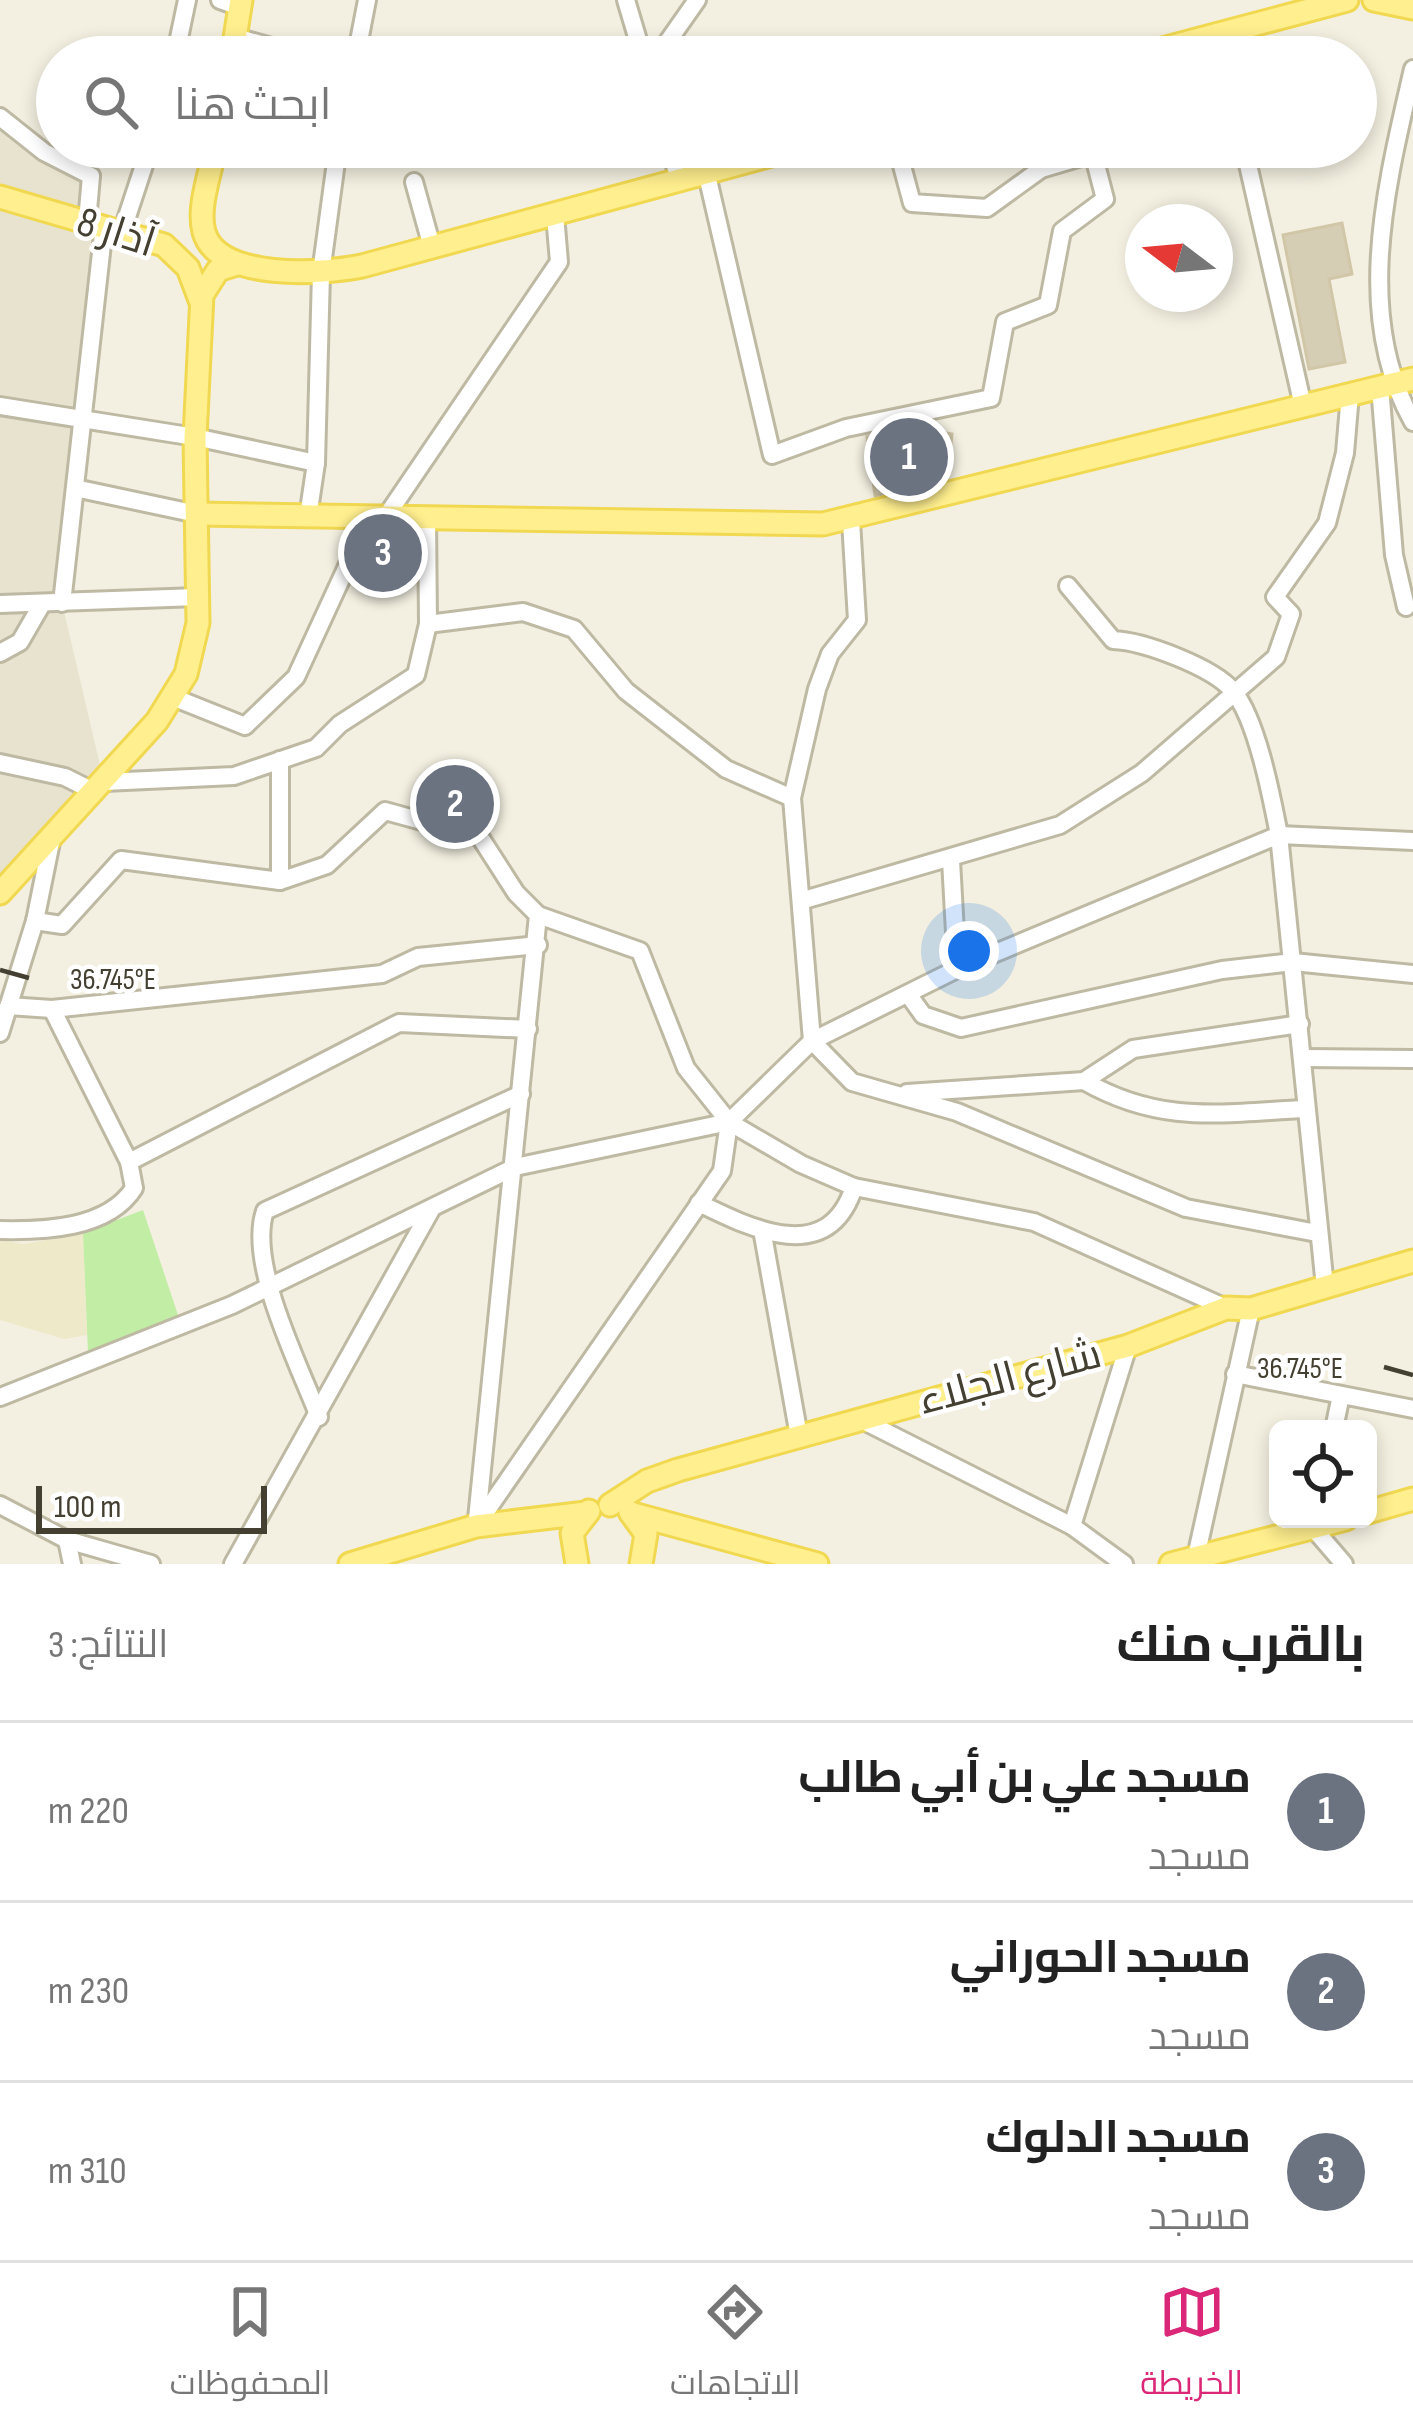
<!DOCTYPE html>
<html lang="ar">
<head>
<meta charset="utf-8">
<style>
  body { margin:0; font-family:"Sofia Sans Condensed",Cairo,sans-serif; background:#f2f2f2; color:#222; direction:rtl }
  .controls { position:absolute; right:36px; bottom:36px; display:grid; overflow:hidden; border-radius:18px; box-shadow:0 6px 18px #0003 }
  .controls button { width:108px; height:108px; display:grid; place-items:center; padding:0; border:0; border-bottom:3px solid #e0e0e0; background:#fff; color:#222; font:60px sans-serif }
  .compass { position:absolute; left:1125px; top:204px; width:108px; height:108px; border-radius:50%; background:#fff; box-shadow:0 6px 18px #0003; rotate:286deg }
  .scale { position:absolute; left:36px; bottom:30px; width:231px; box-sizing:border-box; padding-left:12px; border:6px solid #444031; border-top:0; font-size:33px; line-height:42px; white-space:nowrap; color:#444031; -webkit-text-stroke:9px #fff; paint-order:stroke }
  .you { position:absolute; left:969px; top:951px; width:42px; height:42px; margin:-30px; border:9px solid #fff; border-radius:50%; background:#1a73e8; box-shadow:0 0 0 18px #1a73e833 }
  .badge { display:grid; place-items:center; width:78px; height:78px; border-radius:50%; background:#db2777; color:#fff; font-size:39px; font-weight:700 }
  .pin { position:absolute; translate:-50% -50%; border:6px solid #fff; box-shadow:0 3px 12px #0006 }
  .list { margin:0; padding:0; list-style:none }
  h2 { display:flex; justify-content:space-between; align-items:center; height:156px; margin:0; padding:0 48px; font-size:51px }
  h2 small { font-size:39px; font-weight:400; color:#767676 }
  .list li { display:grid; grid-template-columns:78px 1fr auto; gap:36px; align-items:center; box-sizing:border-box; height:180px; padding:0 48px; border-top:3px solid #e0e0e0 }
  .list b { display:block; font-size:45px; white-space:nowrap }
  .list p { margin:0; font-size:39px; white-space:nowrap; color:#767676 }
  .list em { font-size:39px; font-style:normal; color:#767676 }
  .icon { flex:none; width:66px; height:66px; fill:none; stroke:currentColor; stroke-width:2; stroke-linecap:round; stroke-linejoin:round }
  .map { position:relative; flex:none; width:1413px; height:1564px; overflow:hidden; direction:ltr }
  .search { position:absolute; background:#fff; box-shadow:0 6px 18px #0003; left:36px; right:36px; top:36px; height:132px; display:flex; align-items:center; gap:30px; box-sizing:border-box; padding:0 42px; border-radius:66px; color:#767676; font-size:45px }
  .sheet { height:696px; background:#fff }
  nav { display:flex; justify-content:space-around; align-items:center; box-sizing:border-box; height:168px; border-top:3px solid #e0e0e0; background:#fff; font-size:33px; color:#767676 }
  nav a { display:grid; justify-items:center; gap:6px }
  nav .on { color:#db2777 }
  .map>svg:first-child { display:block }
  .residential { fill:#e7e3ce }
  .education { fill:#eee9c9 }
  .green { fill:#c1eda4 }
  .building { fill:#d5ceb5; stroke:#d1c7a8; stroke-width:3 }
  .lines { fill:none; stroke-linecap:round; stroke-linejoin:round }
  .minor-casing { stroke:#beb9a3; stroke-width:22 }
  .major-casing { stroke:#f1d851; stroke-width:27 }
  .minor { stroke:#fff; stroke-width:16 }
  .major { stroke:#ffef8e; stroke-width:21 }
  .ticks { fill:none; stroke:#444031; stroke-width:4.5 }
  .labels { text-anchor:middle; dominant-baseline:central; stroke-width:9; stroke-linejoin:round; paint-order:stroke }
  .street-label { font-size:42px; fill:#444031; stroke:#fff }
  .ticks-label { font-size:30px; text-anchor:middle; fill:#444031; stroke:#fff; stroke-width:9; stroke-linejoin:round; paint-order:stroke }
</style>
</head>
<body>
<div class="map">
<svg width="1413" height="1564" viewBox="0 0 1413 1564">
  <rect width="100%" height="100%" fill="#f3f0e1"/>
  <polygon class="residential" points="0,117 91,176 87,222 104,226 62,603 104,782 0,893"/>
  <polygon class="education" points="83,1233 87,1335 64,1339 0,1320 0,1240 24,1244"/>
  <polygon class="green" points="143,1210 179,1318 88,1352 83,1233"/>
  <g class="building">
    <polygon points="1342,223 1352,274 1329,279 1345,362 1309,369 1283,235"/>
    <polygon points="914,427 952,434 947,478 915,481 914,486 875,496 867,437"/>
    <polygon points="448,777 478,787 467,820 436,812"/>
  </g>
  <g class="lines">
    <g class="minor-casing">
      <g id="minor">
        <polyline points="220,0 240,7"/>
        <polyline points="626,0 643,57"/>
        <polyline points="1219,34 1224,57"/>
        <polyline points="235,37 309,57"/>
        <polyline points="175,57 187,0"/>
        <polyline points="356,57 367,0"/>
        <polyline points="657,57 697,0"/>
        <path d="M 1413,69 C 1387,183 1352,314 1413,422"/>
        <polyline points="0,117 44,152 91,176 87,222"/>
        <polyline points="669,147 679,178"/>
        <polyline points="897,147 912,203 987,208 1041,169 1115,147"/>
        <polyline points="1036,147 1041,169"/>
        <polyline points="1244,147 1303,406"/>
        <polyline points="706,171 772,455 846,428 991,398 1005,322 1048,305 1062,231 1105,199 1093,153"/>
        <polyline points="414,182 432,247"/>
        <polyline points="122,232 150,147"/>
        <polyline points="1380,387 1394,555 1406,607"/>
        <polyline points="0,406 195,437 316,463"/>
        <polyline points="75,488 197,514"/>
        <polyline points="308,517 316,463 321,273 338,147"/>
        <polyline points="385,518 559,262 555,215"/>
        <polyline points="851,521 857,620 830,654 817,689 792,798 812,1041 852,1082 957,1112 1186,1208 1317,1233"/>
        <path d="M 1068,586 L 1113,640 C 1143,641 1213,667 1233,691 C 1257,719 1272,799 1279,835 L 1325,1287"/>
        <polyline points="62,603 104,226"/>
        <polyline points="0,604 198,597"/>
        <polyline points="428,624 523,612 574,629 626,691 726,769 792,798"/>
        <polyline points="0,653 20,642 42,604"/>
        <polyline points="175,698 245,726 296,677 349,562 362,517"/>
        <polyline points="0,763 65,777 95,792"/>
        <polyline points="104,782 234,776 316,748 340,724 416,675 428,624 427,518"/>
        <polyline points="951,860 957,969"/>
        <polyline points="280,881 327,865 385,811 480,837 516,893 538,915 640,951 686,1068 729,1122"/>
        <polyline points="804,900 1060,825 1142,773 1276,657 1291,614 1275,597 1327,523 1345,453 1350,394"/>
        <polyline points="35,921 62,925 121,860 280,881 280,760"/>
        <polyline points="908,994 923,1015 961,1028 1222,970 1293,962 1413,974"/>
        <polyline points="8,1006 52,1009 382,974 418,957 538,945"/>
        <polyline points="52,1009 129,1162 399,1023 528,1029"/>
        <polyline points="0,1033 35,921 52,837"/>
        <polyline points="1304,1058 1413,1059"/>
        <path d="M 1084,1081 C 1161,1125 1221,1113 1305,1109"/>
        <polyline points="907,1093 1084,1081 1133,1049 1300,1024"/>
        <path d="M 699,1203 C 752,1229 828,1267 854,1187"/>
        <path d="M 0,1230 C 44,1231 108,1229 134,1188 L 129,1162"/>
        <polyline points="763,1235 799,1436"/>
        <polyline points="1235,1374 1413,1409"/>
        <polyline points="0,1397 232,1305 515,1167 729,1122 801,1164 854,1187 1034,1222 1226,1308"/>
        <path d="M 319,1417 C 299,1364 247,1264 265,1211 L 521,1094"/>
        <polyline points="860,1419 1072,1526 1124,1564"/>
        <polyline points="1334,1429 1341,1395"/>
        <polyline points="0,1505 67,1540 151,1564"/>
        <polyline points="477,1519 538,915"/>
        <polyline points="1316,1519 1314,1529 1344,1564"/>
        <polyline points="476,1526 722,1171 729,1122 812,1041 957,969 1279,835 1413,841"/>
        <polyline points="1072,1526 1128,1346"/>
        <polyline points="67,1540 72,1564"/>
        <polyline points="1196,1557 1251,1309"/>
        <polyline points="233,1564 432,1208"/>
      </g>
    </g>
    <g class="major-casing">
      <g id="major">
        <polyline points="1374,0 1413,8"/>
        <polyline points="232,57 241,0"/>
        <polyline points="1132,57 1347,0"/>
        <path d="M 215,147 C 211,172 197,207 204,232 C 218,281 323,274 362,266 L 801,147"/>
        <polyline points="0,197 164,245 188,268 200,300"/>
        <polyline points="197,514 823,524 1413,379"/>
        <polyline points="0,893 157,721 186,674 198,623 195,437 202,295 218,270 237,264"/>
        <polyline points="610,1505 647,1481 678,1470 1128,1346 1226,1308 1251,1309 1413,1261"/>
        <polyline points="630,1512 646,1534 641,1564"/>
        <polyline points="1368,1512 1413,1499"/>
        <polyline points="633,1514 817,1564"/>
        <polyline points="350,1564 476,1526 586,1513"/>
        <polyline points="577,1564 572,1533 589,1511"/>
        <polyline points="1171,1564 1346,1519"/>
      </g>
    </g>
    <use href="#minor" class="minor"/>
    <use href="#major" class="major"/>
  </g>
  <path class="ticks" d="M 0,970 L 29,978M 1384,1367 L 1413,1375"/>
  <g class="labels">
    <g class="street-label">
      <text transform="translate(116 233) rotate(18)">8 آذار</text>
      <text transform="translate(1010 1378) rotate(-15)">شارع الجلاء</text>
    </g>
  </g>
  <g class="ticks-label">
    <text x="113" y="989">36.745°E</text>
    <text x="1300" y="1378">36.745°E</text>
  </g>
</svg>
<div class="controls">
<button><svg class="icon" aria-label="locate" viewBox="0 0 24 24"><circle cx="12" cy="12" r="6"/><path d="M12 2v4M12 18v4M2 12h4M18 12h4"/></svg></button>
</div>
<svg class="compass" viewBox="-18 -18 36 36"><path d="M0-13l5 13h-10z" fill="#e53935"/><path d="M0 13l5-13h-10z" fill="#767676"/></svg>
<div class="scale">100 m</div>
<div class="you"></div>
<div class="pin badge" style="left:909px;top:457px;background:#6b7280">1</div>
<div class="pin badge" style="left:455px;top:804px;background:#6b7280">2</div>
<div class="pin badge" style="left:383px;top:553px;background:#6b7280">3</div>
<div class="search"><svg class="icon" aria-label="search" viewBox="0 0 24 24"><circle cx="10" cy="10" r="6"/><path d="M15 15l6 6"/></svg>ابحث هنا</div>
</div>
<section class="sheet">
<h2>بالقرب منك<small>النتائج: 3</small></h2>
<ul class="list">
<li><span class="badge" style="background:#6b7280">1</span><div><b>مسجد علي بن أبي طالب</b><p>مسجد</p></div><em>220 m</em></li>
<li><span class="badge" style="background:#6b7280">2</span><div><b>مسجد الحوراني</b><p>مسجد</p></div><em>230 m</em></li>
<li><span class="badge" style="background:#6b7280">3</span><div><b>مسجد الدلوك</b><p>مسجد</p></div><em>310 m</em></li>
</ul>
</section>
<nav>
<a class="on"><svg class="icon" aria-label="map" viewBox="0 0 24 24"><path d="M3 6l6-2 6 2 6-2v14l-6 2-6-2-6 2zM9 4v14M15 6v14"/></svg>الخريطة</a>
<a><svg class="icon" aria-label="directions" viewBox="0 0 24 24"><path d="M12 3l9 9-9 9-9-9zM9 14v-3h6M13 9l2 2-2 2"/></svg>الاتجاهات</a>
<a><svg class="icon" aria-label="saved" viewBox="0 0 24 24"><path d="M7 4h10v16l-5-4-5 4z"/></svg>المحفوظات</a>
</nav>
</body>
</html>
